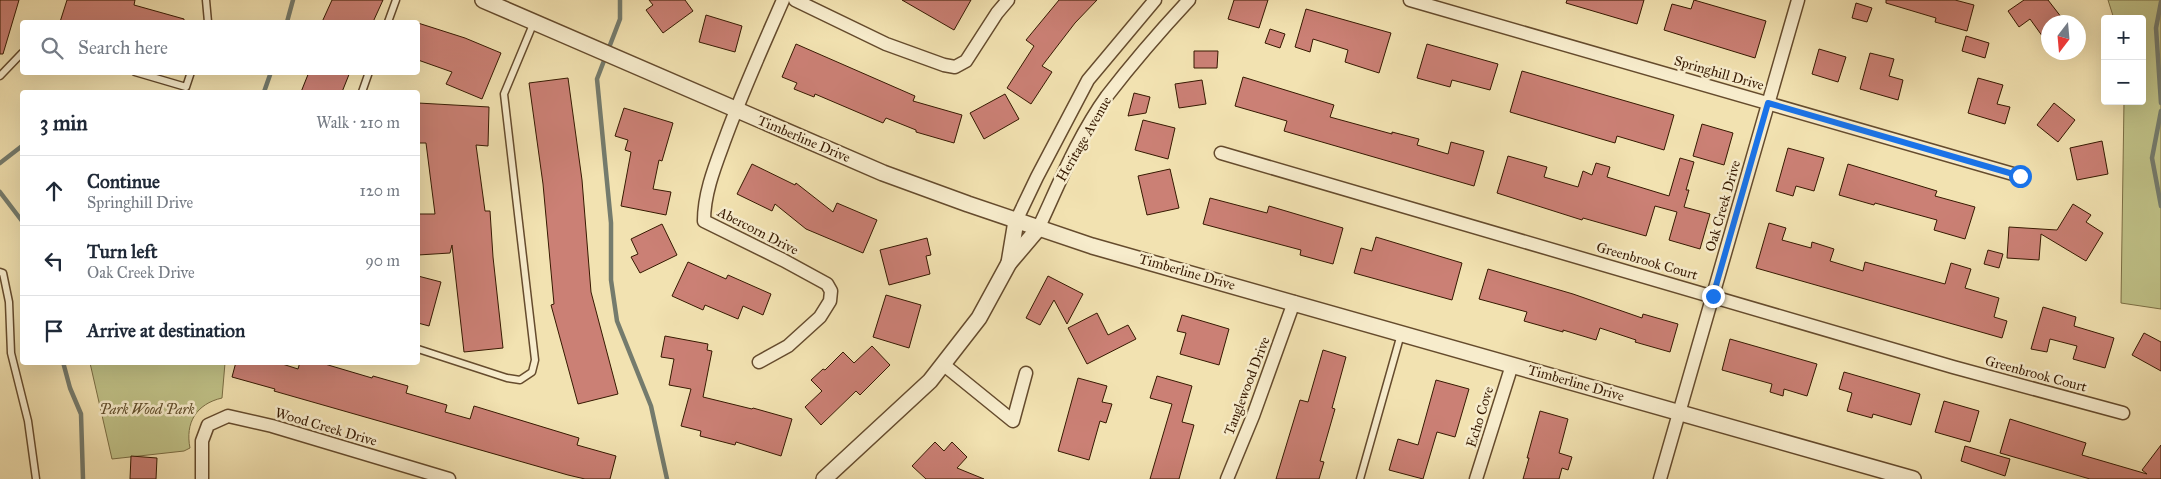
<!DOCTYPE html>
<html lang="en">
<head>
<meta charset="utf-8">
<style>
  body { margin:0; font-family:"IM FELL Great Primer",serif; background:#f2f2f3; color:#1f2937 }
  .controls { position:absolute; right:15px; top:15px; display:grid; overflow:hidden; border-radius:5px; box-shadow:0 5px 20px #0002 }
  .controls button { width:45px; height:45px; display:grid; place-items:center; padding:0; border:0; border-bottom:1px solid #e0e1e3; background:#fff; color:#1f2937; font:25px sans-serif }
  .compass { position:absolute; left:2041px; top:15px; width:45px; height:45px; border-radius:50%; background:#fff; box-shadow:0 5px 20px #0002; rotate:196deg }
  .stop { position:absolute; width:15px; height:15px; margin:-11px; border:4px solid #1a73e8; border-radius:50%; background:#fff }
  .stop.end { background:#1a73e8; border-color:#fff; box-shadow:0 1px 5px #0008 }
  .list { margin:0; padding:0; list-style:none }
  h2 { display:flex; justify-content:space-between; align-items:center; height:65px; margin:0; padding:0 20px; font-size:21px }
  h2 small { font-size:16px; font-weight:400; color:#747a83 }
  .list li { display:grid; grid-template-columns:32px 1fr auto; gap:15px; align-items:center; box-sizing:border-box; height:70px; padding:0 20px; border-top:1px solid #e0e1e3 }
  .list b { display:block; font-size:19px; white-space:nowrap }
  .list p { margin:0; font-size:16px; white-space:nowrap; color:#747a83 }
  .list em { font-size:16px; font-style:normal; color:#747a83 }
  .icon { flex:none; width:28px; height:28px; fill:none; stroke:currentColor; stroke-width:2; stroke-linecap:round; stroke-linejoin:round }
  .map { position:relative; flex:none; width:2161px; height:479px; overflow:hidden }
  .search { position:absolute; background:#fff; box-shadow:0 5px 20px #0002; left:20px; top:20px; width:400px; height:55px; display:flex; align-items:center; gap:12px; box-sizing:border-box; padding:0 18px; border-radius:5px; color:#747a83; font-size:19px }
  .panel { position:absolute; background:#fff; box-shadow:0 5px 20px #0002; left:20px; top:90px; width:400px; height:275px; border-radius:5px }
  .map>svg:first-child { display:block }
  .green { fill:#c0c288; stroke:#7b6e44 }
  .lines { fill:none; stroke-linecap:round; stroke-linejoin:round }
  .stream { stroke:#747b6d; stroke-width:4.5 }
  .building { fill:#cb8075; stroke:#361901 }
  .service-casing { stroke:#654b2d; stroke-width:9 }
  .minor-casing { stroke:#654b2d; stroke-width:15 }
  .tertiary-casing { stroke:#654b2d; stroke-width:18 }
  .service { stroke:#f7eccc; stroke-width:6 }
  .minor { stroke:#f7eccc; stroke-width:12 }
  .tertiary { stroke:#f7eccc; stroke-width:15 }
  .route { stroke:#1a73e8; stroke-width:6 }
  .labels { text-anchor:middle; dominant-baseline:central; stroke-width:5; stroke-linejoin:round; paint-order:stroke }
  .street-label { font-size:14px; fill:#361901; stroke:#f7eccc }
  .park-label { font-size:14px; font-style:italic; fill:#5f4c2a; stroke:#f7eccc }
</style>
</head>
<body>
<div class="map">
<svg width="2161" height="479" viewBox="0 0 2161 479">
  <rect width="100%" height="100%" fill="#f2e2b1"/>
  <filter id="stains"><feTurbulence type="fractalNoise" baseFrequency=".004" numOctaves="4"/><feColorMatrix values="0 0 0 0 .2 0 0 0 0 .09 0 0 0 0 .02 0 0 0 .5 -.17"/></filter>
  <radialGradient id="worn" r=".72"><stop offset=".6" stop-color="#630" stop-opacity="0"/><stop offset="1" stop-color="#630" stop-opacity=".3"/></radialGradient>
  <g class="green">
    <polygon points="2108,0 2161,0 2161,309 2121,303 2124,101 2142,101 2142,19 2114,19"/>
    <path d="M 90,363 L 225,363 L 222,398 C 196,404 185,423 190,448 L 184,451 L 112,459 Z"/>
  </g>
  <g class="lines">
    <g class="stream">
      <polyline points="620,0 620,19 597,79 611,223 611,280 617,321 651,406 667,479"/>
      <polyline points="2161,2 2156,28 2161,103"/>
      <polyline points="287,22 293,0"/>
      <polyline points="264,92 271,72"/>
      <polyline points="2161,111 2152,158 2161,206"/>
      <polyline points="0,163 22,146"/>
      <polyline points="0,192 22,221"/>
      <polyline points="63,362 70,388 81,414 83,479"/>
    </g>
  </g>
  <g class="building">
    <polygon points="0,0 19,0 3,54 0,54"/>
    <polygon points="67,0 135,0 134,5 184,19 184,22 60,22"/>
    <polygon points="332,0 383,0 373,22 322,22"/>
    <polygon points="649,0 685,0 693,11 663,33 646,10 653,5"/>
    <polygon points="902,0 971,0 954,30"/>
    <polygon points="1059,0 1097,0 1075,23 1042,66 1052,72 1031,104 1007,88 1034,46 1026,40"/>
    <polygon points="1234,0 1268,0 1259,28 1228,19"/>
    <polygon points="1567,0 1644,0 1637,24 1566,3"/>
    <polygon points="1694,0 1766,21 1755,58 1664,30 1672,4 1691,9"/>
    <polygon points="1886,0 1955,0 1974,5 1967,31 1935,22 1936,18 1886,3"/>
    <polygon points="2024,0 2048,0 2065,22 2048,22 2048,44 2030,19 2019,27 2008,11"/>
    <polygon points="1856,3 1872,8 1867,22 1852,18"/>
    <polygon points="1306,9 1391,33 1379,73 1345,62 1348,50 1313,39 1310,52 1295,47"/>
    <polygon points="706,15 742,26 735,52 699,42"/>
    <polygon points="418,23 465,38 501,53 482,99 446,84 452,72 418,60"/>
    <polygon points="1270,29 1285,34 1280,48 1265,43"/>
    <polygon points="1966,36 1989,43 1985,58 1962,51"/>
    <polygon points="796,44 915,96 913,101 962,115 954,143 916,132 916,130 886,118 883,123 815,94 814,97 794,89 797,83 782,77"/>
    <polygon points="1427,44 1498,64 1490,90 1452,80 1450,87 1417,78"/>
    <polygon points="1819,49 1846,57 1838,82 1812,74"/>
    <polygon points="1194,51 1218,51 1217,68 1194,68"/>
    <polygon points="1870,53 1894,59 1889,76 1903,80 1898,100 1860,89"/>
    <polygon points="1522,71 1674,115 1664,150 1617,136 1615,143 1510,112"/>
    <polygon points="309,72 350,72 342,92 301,92"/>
    <polygon points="1243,77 1334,105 1330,117 1392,134 1392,132 1419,139 1417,145 1448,154 1451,142 1484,151 1474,186 1284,131 1287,121 1235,106"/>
    <polygon points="568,78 582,180 591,292 618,394 578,404 551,305 554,304 543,184 529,83"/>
    <polygon points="1978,78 2003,85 1997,104 2010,107 2005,124 1968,113"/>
    <polygon points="1202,80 1206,104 1179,108 1175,84"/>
    <polygon points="1134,93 1150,97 1146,113 1128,116"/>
    <polygon points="1005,94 1019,119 984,139 970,113"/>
    <polygon points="418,103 489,107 488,146 476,145 485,211 490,211 493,257 503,348 464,352 452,245 450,253 418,255 418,214 435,214 426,143 418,143"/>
    <polygon points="2054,103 2075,120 2058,142 2037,125"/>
    <polygon points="624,108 673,123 662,161 659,160 653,189 671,192 666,215 621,206 631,152 625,150 628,140 615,136"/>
    <polygon points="1143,120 1175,128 1168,159 1135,150"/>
    <polygon points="1702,124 1733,133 1724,165 1693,156"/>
    <polygon points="2102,141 2108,174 2077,180 2070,148"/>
    <polygon points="1788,148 1824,158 1814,191 1796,186 1793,196 1776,191"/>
    <polygon points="1508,156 1547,167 1544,177 1578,187 1583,171 1592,175 1596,163 1610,167 1607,177 1669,196 1680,158 1694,162 1686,190 1689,190 1684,207 1710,214 1700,249 1669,240 1677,212 1655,206 1646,236 1583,218 1582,220 1497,193"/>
    <polygon points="752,164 795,185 796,183 833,212 837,203 877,220 863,253 806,229 775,204 772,211 737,194"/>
    <polygon points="1848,164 1937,191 1935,196 1975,207 1965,239 1934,230 1937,220 1875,203 1874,205 1839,195"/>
    <polygon points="1170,169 1179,208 1147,215 1138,176"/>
    <polygon points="1210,198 1267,213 1269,206 1343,228 1333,264 1300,255 1301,250 1203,224"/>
    <polygon points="2073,204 2091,215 2086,222 2103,233 2086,261 2041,234 2039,260 2007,258 2009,227 2057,230"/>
    <polygon points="1769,223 1786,228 1782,240 1811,248 1812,242 1834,249 1830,261 1863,271 1865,262 1945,284 1951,263 1971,269 1965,288 1999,298 1994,317 2007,321 2002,338 1756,268"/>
    <polygon points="662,224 677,255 640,273 631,257 638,254 631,239"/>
    <polygon points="1376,237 1462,263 1452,300 1354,273 1361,248 1372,251"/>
    <polygon points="927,238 931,255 926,256 930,274 889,285 880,250"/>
    <polygon points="1988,250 2003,254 1999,268 1984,264"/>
    <polygon points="688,262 726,279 728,275 771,294 763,315 743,306 738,319 705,305 703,310 672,296"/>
    <polygon points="1488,269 1573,294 1642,318 1643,314 1678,324 1670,352 1635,342 1636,340 1600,328 1596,340 1563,330 1563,332 1524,321 1527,312 1479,299"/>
    <polygon points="418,276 441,282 429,326 418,323"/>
    <polygon points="1048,276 1083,294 1067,324 1054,300 1040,325 1026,318"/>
    <polygon points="886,295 921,305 909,348 873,337"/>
    <polygon points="2043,307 2076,317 2074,326 2114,338 2105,368 2073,359 2077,346 2050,339 2047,352 2031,349"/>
    <polygon points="1097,313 1108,335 1128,325 1136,339 1087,364 1068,328"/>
    <polygon points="1182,315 1229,329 1219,365 1180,354 1186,333 1177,331"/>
    <polygon points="2144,333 2161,342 2161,371 2132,355"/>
    <polygon points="665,336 708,344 707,350 712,351 703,397 752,409 753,408 792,419 781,456 736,442 735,445 700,436 701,431 681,426 691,389 669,385 674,359 661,357"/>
    <polygon points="1730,339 1817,364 1807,396 1784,389 1783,396 1770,392 1772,384 1722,370"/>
    <polygon points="872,346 890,365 860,395 856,391 821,425 805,407 822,391 811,380 823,369 825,370 843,352 854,363"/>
    <polygon points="1323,350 1346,357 1332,408 1335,409 1320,461 1324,462 1319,479 1276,479 1300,400 1308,402"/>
    <polygon points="236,362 276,362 298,369 300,362 318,362 372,378 373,376 408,386 406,393 447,405 445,412 470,419 474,406 579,438 577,445 616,456 610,479 585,479 568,475 274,391 275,389 232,377"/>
    <polygon points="1844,372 1920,394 1911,425 1873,414 1872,418 1847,411 1852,393 1839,389"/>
    <polygon points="1157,376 1192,386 1182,422 1194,425 1179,479 1150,479 1172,404 1150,398"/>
    <polygon points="1078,378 1107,386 1102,402 1112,404 1106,423 1100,421 1089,460 1058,451"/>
    <polygon points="1436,380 1469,389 1455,437 1437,432 1423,479 1389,470 1398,439 1418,445"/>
    <polygon points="1944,401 1979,411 1970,442 1935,432"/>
    <polygon points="1540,411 1568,419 1559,453 1572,457 1568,470 1562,468 1559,479 1523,479 1529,458 1527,458"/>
    <polygon points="2010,419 2086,443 2082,455 2147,474 2142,470 2161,445 2161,479 2090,479 2000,453"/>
    <polygon points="935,442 944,451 952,442 967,457 957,468 984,479 926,479 912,466"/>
    <polygon points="1965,446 2010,459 2005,476 1961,461"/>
    <polygon points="131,456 157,458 156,479 130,479"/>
  </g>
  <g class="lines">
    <g class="service-casing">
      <g id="service">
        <polyline points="206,0 208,22"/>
        <polyline points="388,22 396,0"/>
        <polyline points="135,72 186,87 191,72"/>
        <polyline points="0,76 22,53"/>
        <polyline points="362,92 369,72"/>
        <polyline points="0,272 3,273 9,302 11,353 28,421 36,479"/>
        <polyline points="418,349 507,378 520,380 532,372 535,360 504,94 534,22"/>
        <polyline points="1360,479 1401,334"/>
      </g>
    </g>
    <g class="minor-casing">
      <g id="minor">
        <polyline points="795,0 886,44 944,65 955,67 966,61 997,13 1008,0"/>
        <polyline points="1410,0 2020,176"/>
        <polyline points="1221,153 1953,367 2123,413"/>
        <polyline points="1016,221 1037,177 1088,80 1155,0"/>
        <path d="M 1038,229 C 1059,184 1078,136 1107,96 C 1131,65 1162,29 1189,0"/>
        <path d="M 759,362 L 788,346 L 820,317 L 830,301 L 831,291 L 827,284 L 783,260 L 704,221 C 704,193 715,166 725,139 C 742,92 763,46 783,0"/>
        <polyline points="944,365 1013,421 1026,373"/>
        <polyline points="202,479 202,441 208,425 228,416 272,426 449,479"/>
        <polyline points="1227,479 1253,416 1294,302"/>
        <polyline points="1476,479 1512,365"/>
        <polyline points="1660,479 1798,0"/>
      </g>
    </g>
    <g class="tertiary-casing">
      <g id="tertiary">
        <polyline points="483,0 883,173 968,204 1092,246 1913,479"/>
        <polyline points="1009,263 1016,221"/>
        <polyline points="824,479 930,381 979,318 1009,263 1038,229"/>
      </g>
    </g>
    <use href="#service" class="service"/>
    <use href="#minor" class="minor"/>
    <use href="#tertiary" class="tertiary"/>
  </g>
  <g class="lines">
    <polyline class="route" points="1713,296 1768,103 2020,176"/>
  </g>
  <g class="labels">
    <g class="street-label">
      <text transform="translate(1719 73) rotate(16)">Springhill Drive</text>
      <text transform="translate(804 139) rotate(23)">Timberline Drive</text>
      <text transform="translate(1084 139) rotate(-60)">Heritage Avenue</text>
      <text transform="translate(1723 206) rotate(-74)">Oak Creek Drive</text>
      <text transform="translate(758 231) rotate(27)">Abercorn Drive</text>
      <text transform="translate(1647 261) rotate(16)">Greenbrook Court</text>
      <text transform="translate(1187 272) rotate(16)">Timberline Drive</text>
      <text transform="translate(2036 374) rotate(15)">Greenbrook Court</text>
      <text transform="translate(1576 383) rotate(16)">Timberline Drive</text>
      <text transform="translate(1247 386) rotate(-69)">Tanglewood Drive</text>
      <text transform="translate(1480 417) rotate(-73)">Echo Cove</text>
      <text transform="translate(326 427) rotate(16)">Wood Creek Drive</text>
    </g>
    <g class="park-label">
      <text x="147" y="409">Park Wood Park</text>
    </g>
  </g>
  <rect width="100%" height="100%" filter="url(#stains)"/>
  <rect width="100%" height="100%" fill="url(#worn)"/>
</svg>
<div class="controls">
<button>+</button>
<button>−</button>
</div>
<svg class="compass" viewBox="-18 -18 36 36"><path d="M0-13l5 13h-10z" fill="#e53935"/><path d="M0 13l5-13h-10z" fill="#747a83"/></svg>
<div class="stop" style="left:2020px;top:176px"></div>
<div class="stop end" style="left:1713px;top:296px"></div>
<div class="search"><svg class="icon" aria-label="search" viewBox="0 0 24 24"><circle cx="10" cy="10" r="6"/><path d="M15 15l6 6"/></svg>Search here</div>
<section class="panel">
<h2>3 min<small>Walk · 210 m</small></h2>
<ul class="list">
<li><svg class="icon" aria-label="ahead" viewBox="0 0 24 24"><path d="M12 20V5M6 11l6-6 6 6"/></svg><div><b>Continue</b><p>Springhill Drive</p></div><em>120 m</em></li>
<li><svg class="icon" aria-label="left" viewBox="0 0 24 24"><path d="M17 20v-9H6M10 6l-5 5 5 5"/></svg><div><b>Turn left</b><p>Oak Creek Drive</p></div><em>90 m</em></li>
<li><svg class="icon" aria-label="arrive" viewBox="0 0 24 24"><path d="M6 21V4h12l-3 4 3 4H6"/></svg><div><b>Arrive at destination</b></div></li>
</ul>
</section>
</div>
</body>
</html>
